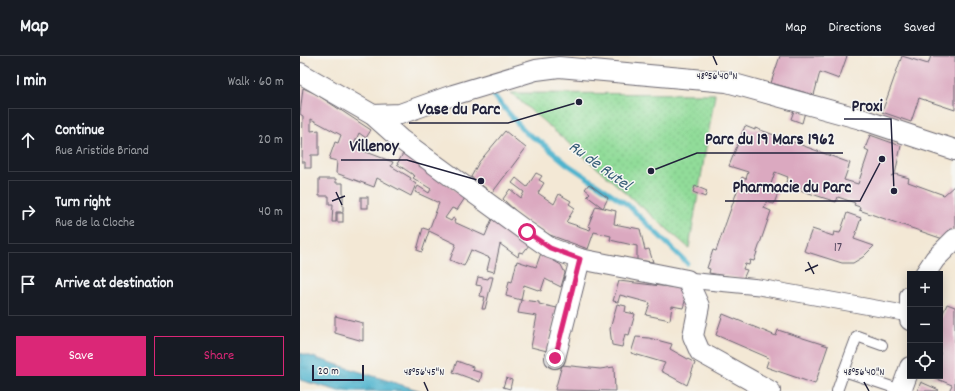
<!DOCTYPE html>
<html lang="en">
<head>
<meta charset="utf-8">
<style>
  body { margin:0; font-family:Dekko,sans-serif; background:#242831; color:#f1f3f6 }
  .controls { position:absolute; right:12px; bottom:12px; display:grid; overflow:hidden; border-radius:0px; box-shadow:0 2px 10px #0003 }
  .controls button { width:36px; height:36px; display:grid; place-items:center; padding:0; border:0; border-bottom:1px solid #363941; background:#171b24; color:#f1f3f6; font:20px sans-serif }
  .scale { position:absolute; left:12px; bottom:10px; width:52px; box-sizing:border-box; padding-left:4px; border:2px solid #22223b; border-top:0; font-size:11px; line-height:14px; white-space:nowrap; color:#22223b; -webkit-text-stroke:3px #f6f6f2; paint-order:stroke }
  .stop { position:absolute; width:12px; height:12px; margin:-9px; border:3px solid #db2777; border-radius:50%; background:#fff }
  .stop.end { background:#db2777; border-color:#fff; box-shadow:0 1px 4px #0008 }
  .list { margin:0; padding:0; list-style:none }
  h2 { display:flex; justify-content:space-between; align-items:center; height:52px; margin:0; padding:0 16px; font-size:17px }
  h2 small { font-size:13px; font-weight:400; color:#9ea1a6 }
  .list li { display:grid; grid-template-columns:26px 1fr auto; gap:12px; align-items:center; box-sizing:border-box; height:64px; margin:0 8px 8px; padding:0 8px; border:1px solid #363941; border-radius:0px }
  .list b { display:block; font-size:15px; white-space:nowrap }
  .list p { margin:0; font-size:13px; white-space:nowrap; color:#9ea1a6 }
  .list em { font-size:13px; font-style:normal; color:#9ea1a6 }
  .actions { display:flex; gap:8px; padding:12px 16px }
  .actions a { flex:1; padding:9px 0; border:1px solid #db2777; border-radius:0px; text-align:center; font-size:14px; color:#db2777 }
  .actions .main { background:#db2777; color:#fff }
  .icon { flex:none; width:22px; height:22px; fill:none; stroke:currentColor; stroke-width:2; stroke-linecap:round; stroke-linejoin:round }
  .map { position:relative; flex:none; width:655px; height:335px; overflow:hidden }
  header { display:flex; align-items:center; gap:24px; box-sizing:border-box; height:56px; padding:0 20px; background:#171b24; border-bottom:1px solid #363941 }
  header strong { font-size:19px }
  nav { display:flex; gap:22px; margin-inline-start:auto; font-size:14px }
  main { display:flex }
  aside { flex:1; background:#171b24 }
  .map>svg:first-child { display:block }
  .park { fill:url(#park-dots); stroke:#5a7f6a }
  .water { fill:url(#water-ripples); stroke:#386b84 }
  .lines { fill:none; stroke-linecap:round; stroke-linejoin:round }
  .stream { stroke:#4fb4ce; stroke-width:5 }
  .building { fill:#dba9c0 }
  .service-casing { stroke:#6b6771; stroke-width:12 }
  .pedestrian-casing { stroke:#6b6771; stroke-width:17 }
  .minor-casing { stroke:#6b6771; stroke-width:22 }
  .service { stroke:#fff; stroke-width:10 }
  .pedestrian { stroke:#fff; stroke-width:15 }
  .minor { stroke:#fff; stroke-width:20 }
  .route { stroke:#db2777; stroke-width:5 }
  .ticks { fill:none; stroke:#22223b; stroke-width:1.5 }
  .labels { text-anchor:middle; dominant-baseline:central; stroke-width:3; stroke-linejoin:round; paint-order:stroke }
  .number-label { font-size:14px; fill:#50445c }
  .water-label { font-size:17px; font-style:italic; fill:#345c76; stroke:#f6f6f2 }
  .ticks-label { font-size:10px; text-anchor:middle; fill:#22223b; stroke:#f6f6f2; stroke-width:3; stroke-linejoin:round; paint-order:stroke }
  .leader { fill:none; stroke:#22223b; stroke-width:1.5 }
  .callout-dot { fill:#22223b; stroke:#f6f6f2; stroke-width:1.5 }
  .callout-label { font-size:17px; text-anchor:middle; font-weight:bold; fill:#22223b; stroke:#f6f6f2; stroke-width:3; stroke-linejoin:round; paint-order:stroke }
</style>
</head>
<body>
<header>
<strong>Map</strong>
<nav><a>Map</a><a>Directions</a><a>Saved</a></nav>
</header>
<main>
<aside>
<h2>1 min<small>Walk · 60 m</small></h2>
<ul class="list">
<li><svg class="icon" aria-label="ahead" viewBox="0 0 24 24"><path d="M12 20V5M6 11l6-6 6 6"/></svg><div><b>Continue</b><p>Rue Aristide Briand</p></div><em>20 m</em></li>
<li><svg class="icon" aria-label="right" viewBox="0 0 24 24"><path d="M7 20v-9h11M14 6l5 5-5 5"/></svg><div><b>Turn right</b><p>Rue de la Cloche</p></div><em>40 m</em></li>
<li><svg class="icon" aria-label="arrive" viewBox="0 0 24 24"><path d="M6 21V4h12l-3 4 3 4H6"/></svg><div><b>Arrive at destination</b></div></li>
</ul>
<div class="actions"><a class="main">Save</a><a>Share</a></div>
</aside>
<div class="map">
<svg width="655" height="335" viewBox="0 0 655 335">
  <defs>
    <pattern id="park-dots" width="8" height="8" patternUnits="userSpaceOnUse"><rect width="8" height="8" fill="#91dc99"/><path d="M2 2h.1M6 6h.1" fill="none" stroke="#7dbc85" stroke-width="1.8" stroke-linecap="round"/></pattern>
    <pattern id="water-ripples" width="26" height="14" patternUnits="userSpaceOnUse"><rect width="26" height="14" fill="#4fb4ce"/><path d="M2 4q2-2 4 0t4 0M15 11q2-2 4 0t4 0" fill="none" stroke="#4192a8"/></pattern>
  </defs>
  <rect width="100%" height="100%" fill="#f6f6f2"/>
  <filter id="ink" filterUnits="userSpaceOnUse"><feTurbulence type="fractalNoise" baseFrequency=".025" numOctaves="2"/><feDisplacementMap in="SourceGraphic" scale="8" xChannelSelector="R" yChannelSelector="G"/><feConvolveMatrix kernelMatrix="1 2 1 2 8 2 1 2 1" color-interpolation-filters="sRGB"/></filter>
  <filter id="wash" filterUnits="userSpaceOnUse"><feTurbulence type="fractalNoise" baseFrequency=".012" numOctaves="4" result="noise"/><feDisplacementMap in="SourceGraphic" scale="16" xChannelSelector="R" yChannelSelector="G"/><feGaussianBlur stdDeviation="0.9" result="paint"/><feColorMatrix in="noise" values="0 0 0 0 0 0 0 0 0 0 0 0 0 0 0 0 0 1.4 0 .05"/><feComposite in="paint" operator="in"/></filter>
  <g filter="url(#wash)">
    <rect width="100%" height="100%" fill="#f3e8d5"/>
    <polygon class="park" points="211,37 415,38 389,192"/>
    <polygon class="water" points="0,297 121,335 39,335 0,324"/>
    <g class="lines">
      <polyline class="stream" points="194,40 226,77 241,86 267,108 328,149 387,207"/>
    </g>
    <g id="blocks">
      <g class="building">
        <polygon points="480,0 547,0 539,23 520,16 514,39 471,27"/>
        <polygon points="602,0 628,8 631,0 655,0 655,54 619,42 611,66 582,56"/>
        <polygon points="3,32 16,38 71,74 66,82 59,77 53,91 93,106 91,110 111,122 110,124 116,128 111,140 77,122 74,131 36,117 37,105 29,103 35,86 38,87 41,79 11,63 11,75 19,74 19,99 11,99 11,112 5,112 5,106 2,106 3,60 0,58"/>
        <polygon points="495,52 505,56 502,67 491,63"/>
        <polygon points="445,70 455,74 455,72 550,107 544,124 558,128 569,95 565,93 570,79 601,90 595,118 591,120 595,118 609,122 608,126 644,139 655,129 655,172 643,183 559,154 560,151 554,149 555,147 538,141 536,146 485,129 488,121 475,116 470,131 479,134 474,148 466,146 464,152 471,155 454,205 450,204 449,209 445,208 443,213 447,214 443,223 409,217 410,213 407,212 413,194 416,195 442,121 446,123 448,116 429,110"/>
        <polygon points="205,75 226,92 192,137 171,121 179,106"/>
        <polygon points="104,96 165,142 157,154 152,152 145,162 151,165 153,162 155,163 154,166 185,180 192,163 229,189 223,197 219,196 218,201 200,188 194,216 187,214 190,202 171,194 164,210 150,204 156,188 129,175 122,196 117,194 123,172 129,174 139,147 115,136 118,130 129,137 131,133 113,122 115,120 97,108"/>
        <polygon points="236,117 242,120 239,124 244,127 238,137 254,148 259,138 271,145 269,148 275,152 266,166 290,174 291,171 288,170 296,150 316,155 314,168 340,173 345,194 349,193 353,206 337,204 337,190 310,184 311,180 294,176 288,193 250,179 223,162 203,143 210,133 221,142 224,136 212,127 216,122 227,131"/>
        <polygon points="19,123 36,123 36,127 43,127 43,156 36,156 36,166 32,166 33,148 29,148 29,140 19,140"/>
        <polygon points="289,128 308,142 303,152 287,140 290,137 285,133"/>
        <polygon points="395,130 407,135 405,141 393,136"/>
        <rect x="61" y="141" width="7" height="11"/>
        <rect x="37" y="157" width="6" height="9"/>
        <polygon points="547,157 561,162 554,183 574,190 563,201 553,207 542,207 504,195 512,173 533,180 534,176 540,177"/>
        <polygon points="241,197 261,209 265,217 261,231 245,223 241,235 224,229 221,244 206,240 209,225 212,226 217,205 236,211"/>
        <polygon points="178,221 188,223 189,221 193,221 185,253 182,253 185,241 180,240 182,230 176,229"/>
        <polygon points="319,225 378,232 386,242 383,252 372,250 370,264 346,259 350,247 320,239 318,246 313,245"/>
        <polygon points="221,244 239,246 239,248 257,252 247,295 231,291 237,260 218,257"/>
        <polygon points="317,248 326,250 325,256 335,258 329,279 325,278 322,291 312,289 310,273"/>
        <polygon points="647,248 655,251 655,335 649,335 652,329 630,320 640,320 640,264"/>
        <polygon points="423,258 476,280 478,274 528,290 515,328 466,311 469,302 416,279"/>
        <polygon points="35,260 63,267 63,285 35,277"/>
        <polygon points="336,281 349,282 372,288 370,293 395,307 387,329 361,315 365,307 331,297"/>
        <polygon points="157,305 173,311 172,314 182,317 180,326 153,316"/>
        <polygon points="262,309 300,313 314,311 315,335 255,334"/>
        <polygon points="206,322 212,324 210,333 203,331"/>
        <polygon points="621,326 639,334 638,335 617,335"/>
      </g>
    </g>
  </g>
  <g filter="url(#ink)">
    <use href="#blocks" fill-opacity="0" stroke="#6b6771" stroke-width="1"/>
    <g class="lines">
      <g class="service-casing">
        <g id="service">
          <polyline points="582,289 557,280 544,315 601,334"/>
          <polyline points="537,335 544,315"/>
        </g>
      </g>
      <g class="pedestrian-casing">
        <polyline id="pedestrian" points="387,224 459,231 609,258"/>
      </g>
      <g class="minor-casing">
        <g id="minor">
          <polyline points="0,17 73,59 100,83 227,176 250,192 280,203 387,224 399,250 393,280 400,296 470,335"/>
          <polyline points="73,59 100,58 153,39 236,14 259,11 427,26 561,63 655,94"/>
          <polyline points="625,218 635,203 655,183"/>
          <polyline points="610,240 610,264"/>
          <polyline points="255,302 280,203"/>
          <polyline points="601,335 610,311"/>
        </g>
      </g>
      <use href="#service" class="service"/>
      <use href="#pedestrian" class="pedestrian"/>
      <use href="#minor" class="minor"/>
    </g>
  </g>
  <g class="lines" filter="url(#ink)">
    <polyline class="route" points="227,176 250,192 280,203 255,302"/>
  </g>
  <path class="ticks" d="M 413,0 L 417,9M 36,136 L 42,149M 32,145 L 45,140M 508,206 L 514,218M 505,215 L 518,209M 124,326 L 128,335M 564,326 L 569,335"/>
  <g class="labels">
    <g class="number-label">
      <text x="538" y="192">17</text>
    </g>
    <g class="water-label">
      <text transform="translate(299 111) rotate(36)">Ru de Rutel</text>
    </g>
  </g>
  <g class="ticks-label">
    <text x="417" y="23">48°56'40"N</text>
    <text x="124" y="319">48°56'45"N</text>
    <text x="564" y="319">48°56'40"N</text>
  </g>
  <path class="leader" d="M594 135L591 63H544M279 46L208 67H109M351 115L397 97H543M181 125L107 104H41M582 103L560 145H425"/>
  <g class="callout-dot">
    <circle cx="594" cy="135" r="4"/>
    <circle cx="279" cy="46" r="4"/>
    <circle cx="351" cy="115" r="4"/>
    <circle cx="181" cy="125" r="4"/>
    <circle cx="582" cy="103" r="4"/>
  </g>
  <g class="callout-label">
    <text x="567" y="55">Proxi</text>
    <text x="159" y="58">Vase du Parc</text>
    <text x="470" y="88">Parc du 19 Mars 1962</text>
    <text x="74" y="95">Villenoy</text>
    <text x="492" y="136">Pharmacie du Parc</text>
  </g>
</svg>
<div class="controls">
<button>+</button>
<button>−</button>
<button><svg class="icon" aria-label="locate" viewBox="0 0 24 24"><circle cx="12" cy="12" r="6"/><path d="M12 2v4M12 18v4M2 12h4M18 12h4"/></svg></button>
</div>
<div class="scale">20 m</div>
<div class="stop" style="left:227px;top:176px"></div>
<div class="stop end" style="left:255px;top:302px"></div>
</div>
</main>
</body>
</html>
